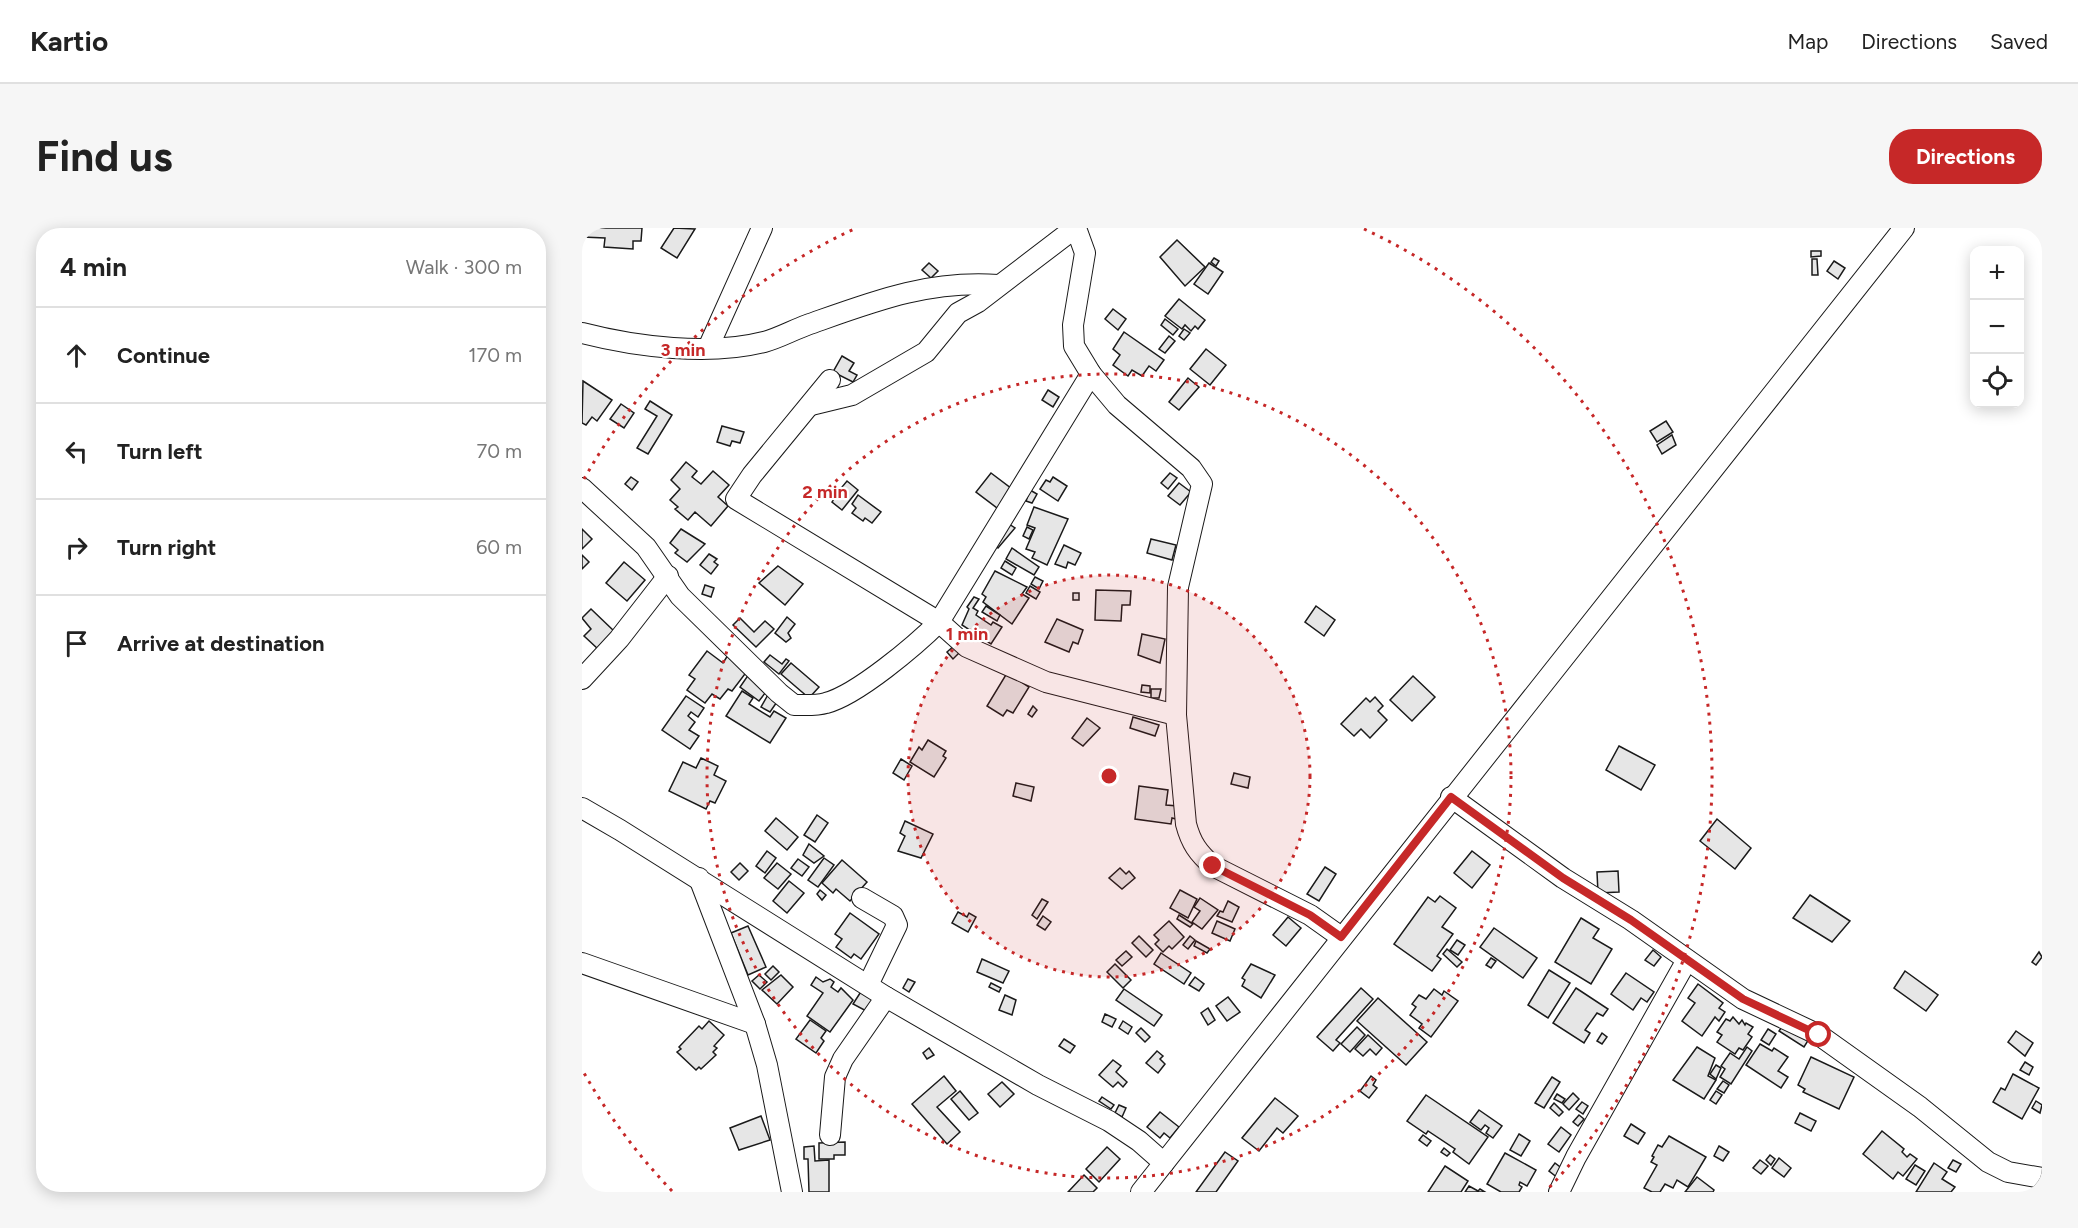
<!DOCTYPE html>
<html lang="en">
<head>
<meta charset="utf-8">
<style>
  body { margin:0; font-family:Figtree,sans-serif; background:#f6f6f6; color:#222 }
  .controls { position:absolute; right:18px; top:18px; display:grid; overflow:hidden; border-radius:12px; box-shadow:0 3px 15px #0003 }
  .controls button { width:54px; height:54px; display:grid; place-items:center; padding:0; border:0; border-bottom:2px solid #e0e0e0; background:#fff; color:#222; font:30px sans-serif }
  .stop { position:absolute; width:18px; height:18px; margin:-14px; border:4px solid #c62828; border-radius:50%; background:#fff }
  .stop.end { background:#c62828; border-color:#fff; box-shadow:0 2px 6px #0008 }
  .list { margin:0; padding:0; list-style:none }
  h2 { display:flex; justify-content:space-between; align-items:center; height:78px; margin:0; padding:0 24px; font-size:26px }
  h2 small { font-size:20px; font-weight:400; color:#767676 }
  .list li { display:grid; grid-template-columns:39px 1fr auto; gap:18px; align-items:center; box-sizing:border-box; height:96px; padding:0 24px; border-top:2px solid #e0e0e0 }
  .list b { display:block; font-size:22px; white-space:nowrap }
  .list em { font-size:20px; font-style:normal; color:#767676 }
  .icon { flex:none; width:33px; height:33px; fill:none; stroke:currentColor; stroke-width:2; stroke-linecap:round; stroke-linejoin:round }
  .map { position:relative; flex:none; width:1460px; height:964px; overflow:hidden; border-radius:24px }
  header { display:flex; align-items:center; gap:36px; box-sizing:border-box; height:84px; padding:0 30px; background:#fff; border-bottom:2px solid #e0e0e0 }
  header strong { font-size:28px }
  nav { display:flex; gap:33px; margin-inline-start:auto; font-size:21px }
  .intro { display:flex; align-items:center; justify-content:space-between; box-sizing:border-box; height:144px; padding:0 36px }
  h1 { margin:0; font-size:42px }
  .button { padding:15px 27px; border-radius:24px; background:#c62828; color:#fff; font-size:21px; font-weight:700 }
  main { display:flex; gap:36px; padding:0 36px }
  aside { flex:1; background:#fff; border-radius:24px; box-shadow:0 3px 15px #0003 }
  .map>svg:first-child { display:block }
  .building { fill:#e6e6e6; stroke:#1a1a1a; stroke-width:1.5 }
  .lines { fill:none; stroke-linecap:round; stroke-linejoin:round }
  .minor-casing { stroke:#1a1a1a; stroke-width:22 }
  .minor { stroke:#fff; stroke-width:20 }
  .route { stroke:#c62828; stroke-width:8 }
  .ring { fill:none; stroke:#c62828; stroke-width:3; stroke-dasharray:3 6 }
  .centre { fill:#c62828; stroke:#fff; stroke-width:3 }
  .ring-label { font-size:18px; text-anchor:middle; font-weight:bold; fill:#c62828; stroke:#fff; stroke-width:4.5; stroke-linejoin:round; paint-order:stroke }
</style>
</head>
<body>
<header>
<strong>Kartio</strong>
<nav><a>Map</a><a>Directions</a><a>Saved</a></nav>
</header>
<div class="intro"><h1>Find us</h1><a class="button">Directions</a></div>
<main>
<aside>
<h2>4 min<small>Walk · 300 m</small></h2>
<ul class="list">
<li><svg class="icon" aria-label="ahead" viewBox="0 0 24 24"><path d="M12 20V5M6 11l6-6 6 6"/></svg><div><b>Continue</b></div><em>170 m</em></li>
<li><svg class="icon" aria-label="left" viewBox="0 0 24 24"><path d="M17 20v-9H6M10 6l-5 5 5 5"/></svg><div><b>Turn left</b></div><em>70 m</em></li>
<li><svg class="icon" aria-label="right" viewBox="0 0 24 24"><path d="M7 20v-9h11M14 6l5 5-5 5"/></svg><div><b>Turn right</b></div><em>60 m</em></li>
<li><svg class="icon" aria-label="arrive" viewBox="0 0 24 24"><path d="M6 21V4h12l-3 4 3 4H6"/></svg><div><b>Arrive at destination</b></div></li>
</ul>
</aside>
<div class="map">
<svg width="1460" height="964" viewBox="0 0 1460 964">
  <rect width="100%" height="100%" fill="#fff"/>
  <g class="building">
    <polygon points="0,0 60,0 59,13 51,13 51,21 22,19 23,10 0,9"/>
    <polygon points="92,0 113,1 95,30 79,20"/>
    <polygon points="595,12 623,39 603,58 578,29"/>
    <polygon points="1229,23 1239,23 1239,28 1229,29"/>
    <polygon points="632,30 637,33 634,38 629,34"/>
    <polygon points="1230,31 1235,31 1236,47 1230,47"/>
    <polygon points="1252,33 1263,40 1256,51 1245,43"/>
    <polygon points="347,35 356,43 349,50 340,42"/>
    <polygon points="627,35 641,44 626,66 612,56"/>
    <polygon points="597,71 623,92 616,101 613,98 609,103 603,97 600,101 583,88"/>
    <polygon points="531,81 544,91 536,102 523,91"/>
    <polygon points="583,91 596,101 591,107 579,97"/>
    <polygon points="602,101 608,105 602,112 597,108"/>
    <polygon points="542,104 582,132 574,143 567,138 560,148 550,142 546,148 531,137 538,127 531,121"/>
    <polygon points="587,108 593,113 583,125 577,121"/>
    <polygon points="624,121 644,137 628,157 608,141"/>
    <polygon points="260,128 272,135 267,143 275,147 271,154 251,144"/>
    <polygon points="606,150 617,159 597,182 587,174"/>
    <polygon points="1,153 30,172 15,193 10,189 4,197 0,195"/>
    <polygon points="466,162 477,169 471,179 460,172"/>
    <polygon points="68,173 90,187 66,226 55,220 75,188 63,181"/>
    <polygon points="39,176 52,185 42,200 28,191"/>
    <polygon points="1084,193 1091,204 1075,214 1068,203"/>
    <polygon points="140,198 162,204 158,215 150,213 148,218 135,214"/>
    <polygon points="1090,207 1094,217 1080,226 1075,217"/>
    <polygon points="104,234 115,243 110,249 119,256 131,243 147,257 136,269 146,278 129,298 113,284 106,292 93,281 96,279 88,272 98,261 89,252"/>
    <polygon points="409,245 434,264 419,283 394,264"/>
    <polygon points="588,245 595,250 586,261 579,255"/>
    <polygon points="49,249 56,254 50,262 43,256"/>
    <polygon points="471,249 485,258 476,273 458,261 464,252 468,254"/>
    <polygon points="265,253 276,262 260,282 250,274 258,261 262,264 264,262 260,259"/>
    <polygon points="597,255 609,264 598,277 586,268"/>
    <polygon points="448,262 455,266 450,275 444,273"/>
    <polygon points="276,267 299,284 290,295 283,290 281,293 270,285 274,280 270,276"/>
    <polygon points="452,279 486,291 465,337 450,330 453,324 444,321 453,300 445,297"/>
    <polygon points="427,296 433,300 416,320 411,316"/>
    <polygon points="445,299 451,302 447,311 441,308"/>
    <polygon points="0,301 10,311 0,321"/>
    <polygon points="99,301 123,316 105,334 93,325 96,322 88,315"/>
    <polygon points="569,311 594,317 590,332 565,325"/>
    <polygon points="482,317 499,325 493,337 486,334 484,340 473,336"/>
    <polygon points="430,320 457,339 452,347 424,331"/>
    <polygon points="127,326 135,331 132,334 136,337 129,346 118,337"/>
    <polygon points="0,327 7,334 0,341"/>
    <polygon points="423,333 434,340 430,347 419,340"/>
    <polygon points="42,334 63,352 45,373 24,355"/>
    <polygon points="196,338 221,356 203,377 177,355"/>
    <polygon points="413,343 445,359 440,366 447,370 430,396 401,374 404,369 400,366"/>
    <polygon points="453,349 461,353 457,361 449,356"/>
    <polygon points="123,357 132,360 129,369 120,366"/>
    <polygon points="448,358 458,364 454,371 444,365"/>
    <polygon points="514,362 549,363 548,377 540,377 539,393 513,392"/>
    <rect x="491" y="365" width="6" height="7"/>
    <polygon points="392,369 397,371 391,380 396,383 394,387 409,397 411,394 420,399 409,416 380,397 387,381 385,379"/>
    <polygon points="404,378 418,387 415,393 400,384"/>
    <polygon points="734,378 753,392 742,408 723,394"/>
    <polygon points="9,381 33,404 16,421 2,408 9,401 0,390"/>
    <polygon points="205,389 213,396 206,405 209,410 204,414 193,405"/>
    <polygon points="158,390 172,404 183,393 192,401 174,419 151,397"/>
    <polygon points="475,391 501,402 496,416 491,414 487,424 463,414"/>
    <polygon points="560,406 583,411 578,435 556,427"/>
    <polygon points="373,417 379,423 371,431 365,424"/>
    <polygon points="125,423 141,435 146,427 166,442 150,463 146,461 138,471 130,466 123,475 105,462 113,451 107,447"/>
    <polygon points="188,427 200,436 204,431 207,433 197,446 182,434"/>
    <polygon points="209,435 237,459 227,470 199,446"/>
    <polygon points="425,445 447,459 431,485 425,482 421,488 405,478"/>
    <polygon points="167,446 187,460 177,473 158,459"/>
    <polygon points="831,448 853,469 830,493 808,472"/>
    <polygon points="560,457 568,458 568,465 559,464"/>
    <polygon points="569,461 579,461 577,470 569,470"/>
    <polygon points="160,463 171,470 167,476 188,489 192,483 204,490 188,515 144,488"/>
    <polygon points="187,465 197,471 188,484 179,479"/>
    <polygon points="104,468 122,480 116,489 109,484 106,488 113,494 107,502 117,508 108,521 80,502"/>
    <polygon points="793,469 801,478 796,483 805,492 788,510 779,501 772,508 759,496 784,470 788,474"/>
    <polygon points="451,478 455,482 450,489 446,486"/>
    <polygon points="551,489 577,497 573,508 548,500"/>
    <polygon points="505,490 518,500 501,518 490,510"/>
    <polygon points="346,512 364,523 361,528 364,530 352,549 328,534 337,519 340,522"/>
    <polygon points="1037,518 1073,537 1059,562 1024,542"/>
    <polygon points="119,530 136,538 132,547 144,553 133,575 128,573 124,581 87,563 101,534 114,540"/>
    <polygon points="319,531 330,538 322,552 311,545"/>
    <polygon points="652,545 668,549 666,560 649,556"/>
    <polygon points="434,555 452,559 449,573 431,568"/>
    <polygon points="557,558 586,562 584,577 596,578 594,591 590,590 589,596 553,591"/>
    <polygon points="235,587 246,595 233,614 222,607"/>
    <polygon points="194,590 216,609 205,622 183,603"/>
    <polygon points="1135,591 1169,620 1153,641 1118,613"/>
    <polygon points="323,593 351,606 339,630 316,623 323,608 318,605"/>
    <polygon points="227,616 242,628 232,635 221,627"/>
    <polygon points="185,623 194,630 183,645 174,638"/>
    <polygon points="890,623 908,637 890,660 872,645"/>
    <polygon points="242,630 252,637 236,659 226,652"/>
    <polygon points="216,631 227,639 220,648 209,640"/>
    <polygon points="260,632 285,654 268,673 254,661 251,665 240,655"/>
    <polygon points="158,635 166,643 157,652 149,644"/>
    <polygon points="195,635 209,646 196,661 182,650"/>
    <polygon points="743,639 754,646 737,673 725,666"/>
    <polygon points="538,640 544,646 547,643 553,650 540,661 527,650"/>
    <polygon points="1036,643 1037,664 1016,665 1015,644"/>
    <polygon points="207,653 222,665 205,685 191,673"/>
    <polygon points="238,662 244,667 240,672 235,666"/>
    <polygon points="598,662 615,671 606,690 588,680"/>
    <polygon points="1228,667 1268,693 1250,714 1211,690"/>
    <polygon points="858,668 874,680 860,699 871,706 855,728 859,731 850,743 812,716 846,669 853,674"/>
    <polygon points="618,670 636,682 620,701 610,694 618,683 612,679"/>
    <polygon points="460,671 466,674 455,691 450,687"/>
    <polygon points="646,673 657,679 650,694 635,688 638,683 641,684"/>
    <polygon points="376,684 385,689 387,685 394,689 386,704 370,695"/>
    <polygon points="268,685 297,706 279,731 272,726 269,730 254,719 260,711 253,706"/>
    <polygon points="597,687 611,696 608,699 595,691"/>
    <polygon points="461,688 469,694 463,702 455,697"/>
    <polygon points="706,689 719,700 704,718 691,707"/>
    <polygon points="999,690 1017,701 1011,710 1030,721 1009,756 973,734"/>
    <polygon points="587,693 602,709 590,721 587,718 581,724 573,716 577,712 572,707"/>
    <polygon points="635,693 653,701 648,713 630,705"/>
    <polygon points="166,698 184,739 166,747 149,705"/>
    <polygon points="912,700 955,730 941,750 898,719"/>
    <polygon points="557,708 571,722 564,729 550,715"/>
    <polygon points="608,708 613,712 606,721 601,717"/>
    <polygon points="875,712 883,717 876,727 868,722"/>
    <polygon points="614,713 628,721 625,725 612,718"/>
    <polygon points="865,721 880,734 875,739 861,726"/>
    <polygon points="1071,722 1079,729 1072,738 1063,732"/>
    <polygon points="544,723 550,729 540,738 534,732"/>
    <polygon points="1457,724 1460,729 1454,737 1450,734"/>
    <polygon points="579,725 609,745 602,756 572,736"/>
    <polygon points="909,730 914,733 909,740 904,737"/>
    <polygon points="400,731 427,743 421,755 395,744"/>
    <polygon points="533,736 549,752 541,760 525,744"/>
    <polygon points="669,736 693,747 679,770 660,758 663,752 660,750"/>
    <polygon points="191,738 197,744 189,752 183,746"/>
    <polygon points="967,742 988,755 966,790 946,777"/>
    <polygon points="1323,743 1356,767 1344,783 1312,760"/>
    <polygon points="1044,745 1072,764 1065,774 1059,770 1051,782 1029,766"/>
    <polygon points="177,747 185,754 178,761 170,753"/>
    <polygon points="199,747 211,759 195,776 180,762"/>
    <polygon points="234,749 241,754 248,751 252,754 249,759 256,764 259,760 271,772 248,804 225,788 241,765 229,757"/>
    <polygon points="613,749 622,756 617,763 607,757"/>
    <polygon points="326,751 333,754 327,764 321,760"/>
    <polygon points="409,755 419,760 417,764 407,759"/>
    <polygon points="1116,756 1141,775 1137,780 1143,784 1137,793 1133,789 1120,808 1100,793 1113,775 1106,770"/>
    <polygon points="779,760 791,771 754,812 758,815 751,823 735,809"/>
    <polygon points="994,760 1026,781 1021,788 1015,785 1003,802 1008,805 1002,815 971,795"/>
    <polygon points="542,761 580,787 572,798 534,772"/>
    <polygon points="852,761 860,767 862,763 876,773 849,809 837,800 840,796 828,787 834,779 830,776 837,767 844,771"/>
    <polygon points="280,762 296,771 288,785 271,776"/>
    <polygon points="423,767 434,772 430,787 417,782"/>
    <polygon points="646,769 658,784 645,793 634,778"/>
    <polygon points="796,770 845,814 824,837 775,793"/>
    <polygon points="626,780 633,792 626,797 619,785"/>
    <polygon points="523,786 534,791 530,799 520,794"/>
    <polygon points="1151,789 1157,796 1160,792 1163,797 1164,795 1171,799 1166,806 1170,809 1161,822 1157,820 1153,826 1135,814 1140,807 1135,804 1144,791 1148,793"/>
    <polygon points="228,792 244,803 239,810 242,813 234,825 214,811"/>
    <polygon points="127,793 142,807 132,818 135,820 131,824 134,827 119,841 117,839 114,842 95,824 99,821 97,819 117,798 120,801"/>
    <polygon points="541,793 550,799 546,806 537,800"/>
    <polygon points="1202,796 1227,811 1222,819 1197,803"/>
    <polygon points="775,799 783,807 768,824 759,816"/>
    <polygon points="559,800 568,809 563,814 554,805"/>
    <polygon points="1186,801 1194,806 1187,817 1179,812"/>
    <polygon points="1434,803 1451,815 1443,828 1426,814"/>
    <polygon points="1020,805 1025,809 1020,816 1015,813"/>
    <polygon points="786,807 800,820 794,827 788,821 781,828 773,821"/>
    <polygon points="482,811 493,818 488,825 477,818"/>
    <polygon points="1178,816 1190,823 1192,820 1206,829 1196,843 1206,849 1199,860 1164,837"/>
    <polygon points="1115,819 1133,830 1126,848 1134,852 1122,871 1091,852"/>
    <polygon points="1165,819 1170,823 1149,856 1138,849 1143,841 1139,838 1148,825 1157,831"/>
    <polygon points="347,820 352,827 345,831 341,825"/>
    <polygon points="575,823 581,828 578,831 583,836 576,845 564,835"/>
    <polygon points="1229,829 1272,849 1257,881 1221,864 1223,861 1216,857"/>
    <polygon points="531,832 539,838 534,844 545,854 541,859 536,854 531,859 517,847"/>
    <polygon points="1443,834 1451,839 1447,847 1438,842"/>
    <polygon points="1134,837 1139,840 1134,851 1128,846"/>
    <polygon points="1431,846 1457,860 1440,891 1411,874 1419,860 1423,862"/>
    <polygon points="362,848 374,863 355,879 378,904 365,916 330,876"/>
    <polygon points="789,848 794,852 791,857 795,860 787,870 778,863"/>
    <polygon points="970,849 978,854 962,880 953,875"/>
    <polygon points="1141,853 1147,857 1142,865 1135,861"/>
    <polygon points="420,854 432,866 418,879 406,866"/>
    <polygon points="378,863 396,885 387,892 369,871"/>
    <polygon points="1134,863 1140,867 1134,876 1128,872"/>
    <polygon points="991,865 997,871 987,882 981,876"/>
    <polygon points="975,866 983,871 980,875 972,871"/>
    <polygon points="844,867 906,909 887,936 871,924 873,921 846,903 844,906 825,893"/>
    <polygon points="520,869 532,877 529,881 517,873"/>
    <polygon points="693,870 716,888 701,905 695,900 677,923 660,910"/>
    <polygon points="1454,873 1460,877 1458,885 1450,880"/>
    <polygon points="1000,874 1006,878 1001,886 994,881"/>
    <polygon points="972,875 981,884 977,888 968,880"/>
    <polygon points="537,877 544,880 540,889 533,885"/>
    <polygon points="897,882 920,898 911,910 904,905 907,900 903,897 899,902 888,894"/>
    <polygon points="578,884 597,899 588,910 582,905 578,910 565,899"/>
    <polygon points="1218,885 1234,893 1229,903 1213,895"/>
    <polygon points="997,887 1002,891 996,898 991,894"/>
    <polygon points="179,888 188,912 157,922 148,900"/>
    <polygon points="1049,896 1063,905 1056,916 1042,908"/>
    <polygon points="979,899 989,907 977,924 966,916"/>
    <polygon points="1300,903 1322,921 1320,924 1325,929 1328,926 1335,931 1321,948 1316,944 1311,951 1281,926"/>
    <polygon points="937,906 948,913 939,928 928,922"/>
    <polygon points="841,907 849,913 845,918 837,912"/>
    <polygon points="1087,908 1124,929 1106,959 1095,952 1091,960 1083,956 1078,964 1070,964 1062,960 1075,937 1069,934 1072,929 1070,928 1076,917 1080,919"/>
    <polygon points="263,914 263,927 252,927 252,931 237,931 237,915"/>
    <polygon points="232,918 233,933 247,932 247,964 227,964 226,931 222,931 222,919"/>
    <polygon points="1137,918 1147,924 1141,933 1132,928"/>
    <polygon points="525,919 538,931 517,954 504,941"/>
    <polygon points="862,920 868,925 865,928 859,924"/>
    <polygon points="643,924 656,933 634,964 614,964"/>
    <polygon points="923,925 954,942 945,958 938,954 937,957 940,959 937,964 919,964 905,956"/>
    <polygon points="1188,927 1193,931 1189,937 1184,932"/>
    <polygon points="1197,930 1209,940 1202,949 1190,940"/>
    <polygon points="1178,932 1186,938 1179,946 1171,940"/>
    <polygon points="1371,932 1379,936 1374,944 1366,940"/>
    <polygon points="973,935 982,942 976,950 967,943"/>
    <polygon points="1352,935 1365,944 1360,951 1373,959 1369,964 1334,964"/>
    <polygon points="1333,937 1343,943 1334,957 1324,951"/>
    <polygon points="863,938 886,953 879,964 846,964"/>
    <polygon points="502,947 515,960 511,964 486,964"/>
    <polygon points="1115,949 1132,962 1131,964 1103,964"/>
    <polygon points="887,958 896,963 898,961 903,964 883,964"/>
  </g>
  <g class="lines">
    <g class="minor-casing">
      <g id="minor">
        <path d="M 494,0 L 503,25 L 491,97 L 492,118 L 509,146 L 535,177 L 609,240 L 620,256 L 596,359 L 594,487 L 604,596 C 609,615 616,625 631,638 L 728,687 L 759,709"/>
        <path d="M 0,105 C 54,119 128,128 182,114 C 197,110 211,102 225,97 C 290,74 345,52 416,57"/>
        <polyline points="126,120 180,0"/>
        <polyline points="248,152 170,247 154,271 357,394 385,419 464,454 594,487"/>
        <polyline points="229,177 270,167 344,124 376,85 396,74 493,0"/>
        <path d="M 0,260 L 64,319 L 98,368 L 197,465 L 212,477 C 222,477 234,478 244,475 C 275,467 334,417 357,394 L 509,146"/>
        <polyline points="0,451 37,411 86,348"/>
        <polyline points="869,569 981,650 1049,692 1161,771 1237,807 1338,879 1406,934 1426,944 1460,950"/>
        <polyline points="0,580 38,602 304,769 456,857 527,893 557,913 582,935"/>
        <polyline points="117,650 173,796 185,837 210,964"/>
        <polyline points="280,670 311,688 315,697 286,757"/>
        <polyline points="0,735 173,796"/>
        <polyline points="248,907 253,849 261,831 304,769"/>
        <polyline points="559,964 1322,0"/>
        <polyline points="977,964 994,929 1105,732"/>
      </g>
    </g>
    <use href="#minor" class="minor"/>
  </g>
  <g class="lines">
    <polyline class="route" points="631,638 728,687 759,709 869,569 981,650 1049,692 1161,771 1237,807"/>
  </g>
  <circle cx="527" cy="548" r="201" fill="#c62828" fill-opacity=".12"/>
  <g class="ring">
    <circle cx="527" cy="548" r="201"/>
    <circle cx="527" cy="548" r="402"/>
    <path d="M90 963A603 603 0 0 1 2 845M2 251A603 603 0 0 1 272 1M782 1A603 603 0 0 1 964 963"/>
  </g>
  <circle cx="527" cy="548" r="9" class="centre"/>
  <g class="ring-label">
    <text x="101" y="128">3 min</text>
    <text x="243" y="270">2 min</text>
    <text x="385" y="412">1 min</text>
  </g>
</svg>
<div class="controls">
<button>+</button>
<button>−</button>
<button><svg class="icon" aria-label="locate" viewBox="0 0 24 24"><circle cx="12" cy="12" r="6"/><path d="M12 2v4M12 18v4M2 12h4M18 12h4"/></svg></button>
</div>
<div class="stop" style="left:1237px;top:807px"></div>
<div class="stop end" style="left:631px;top:638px"></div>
</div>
</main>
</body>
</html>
